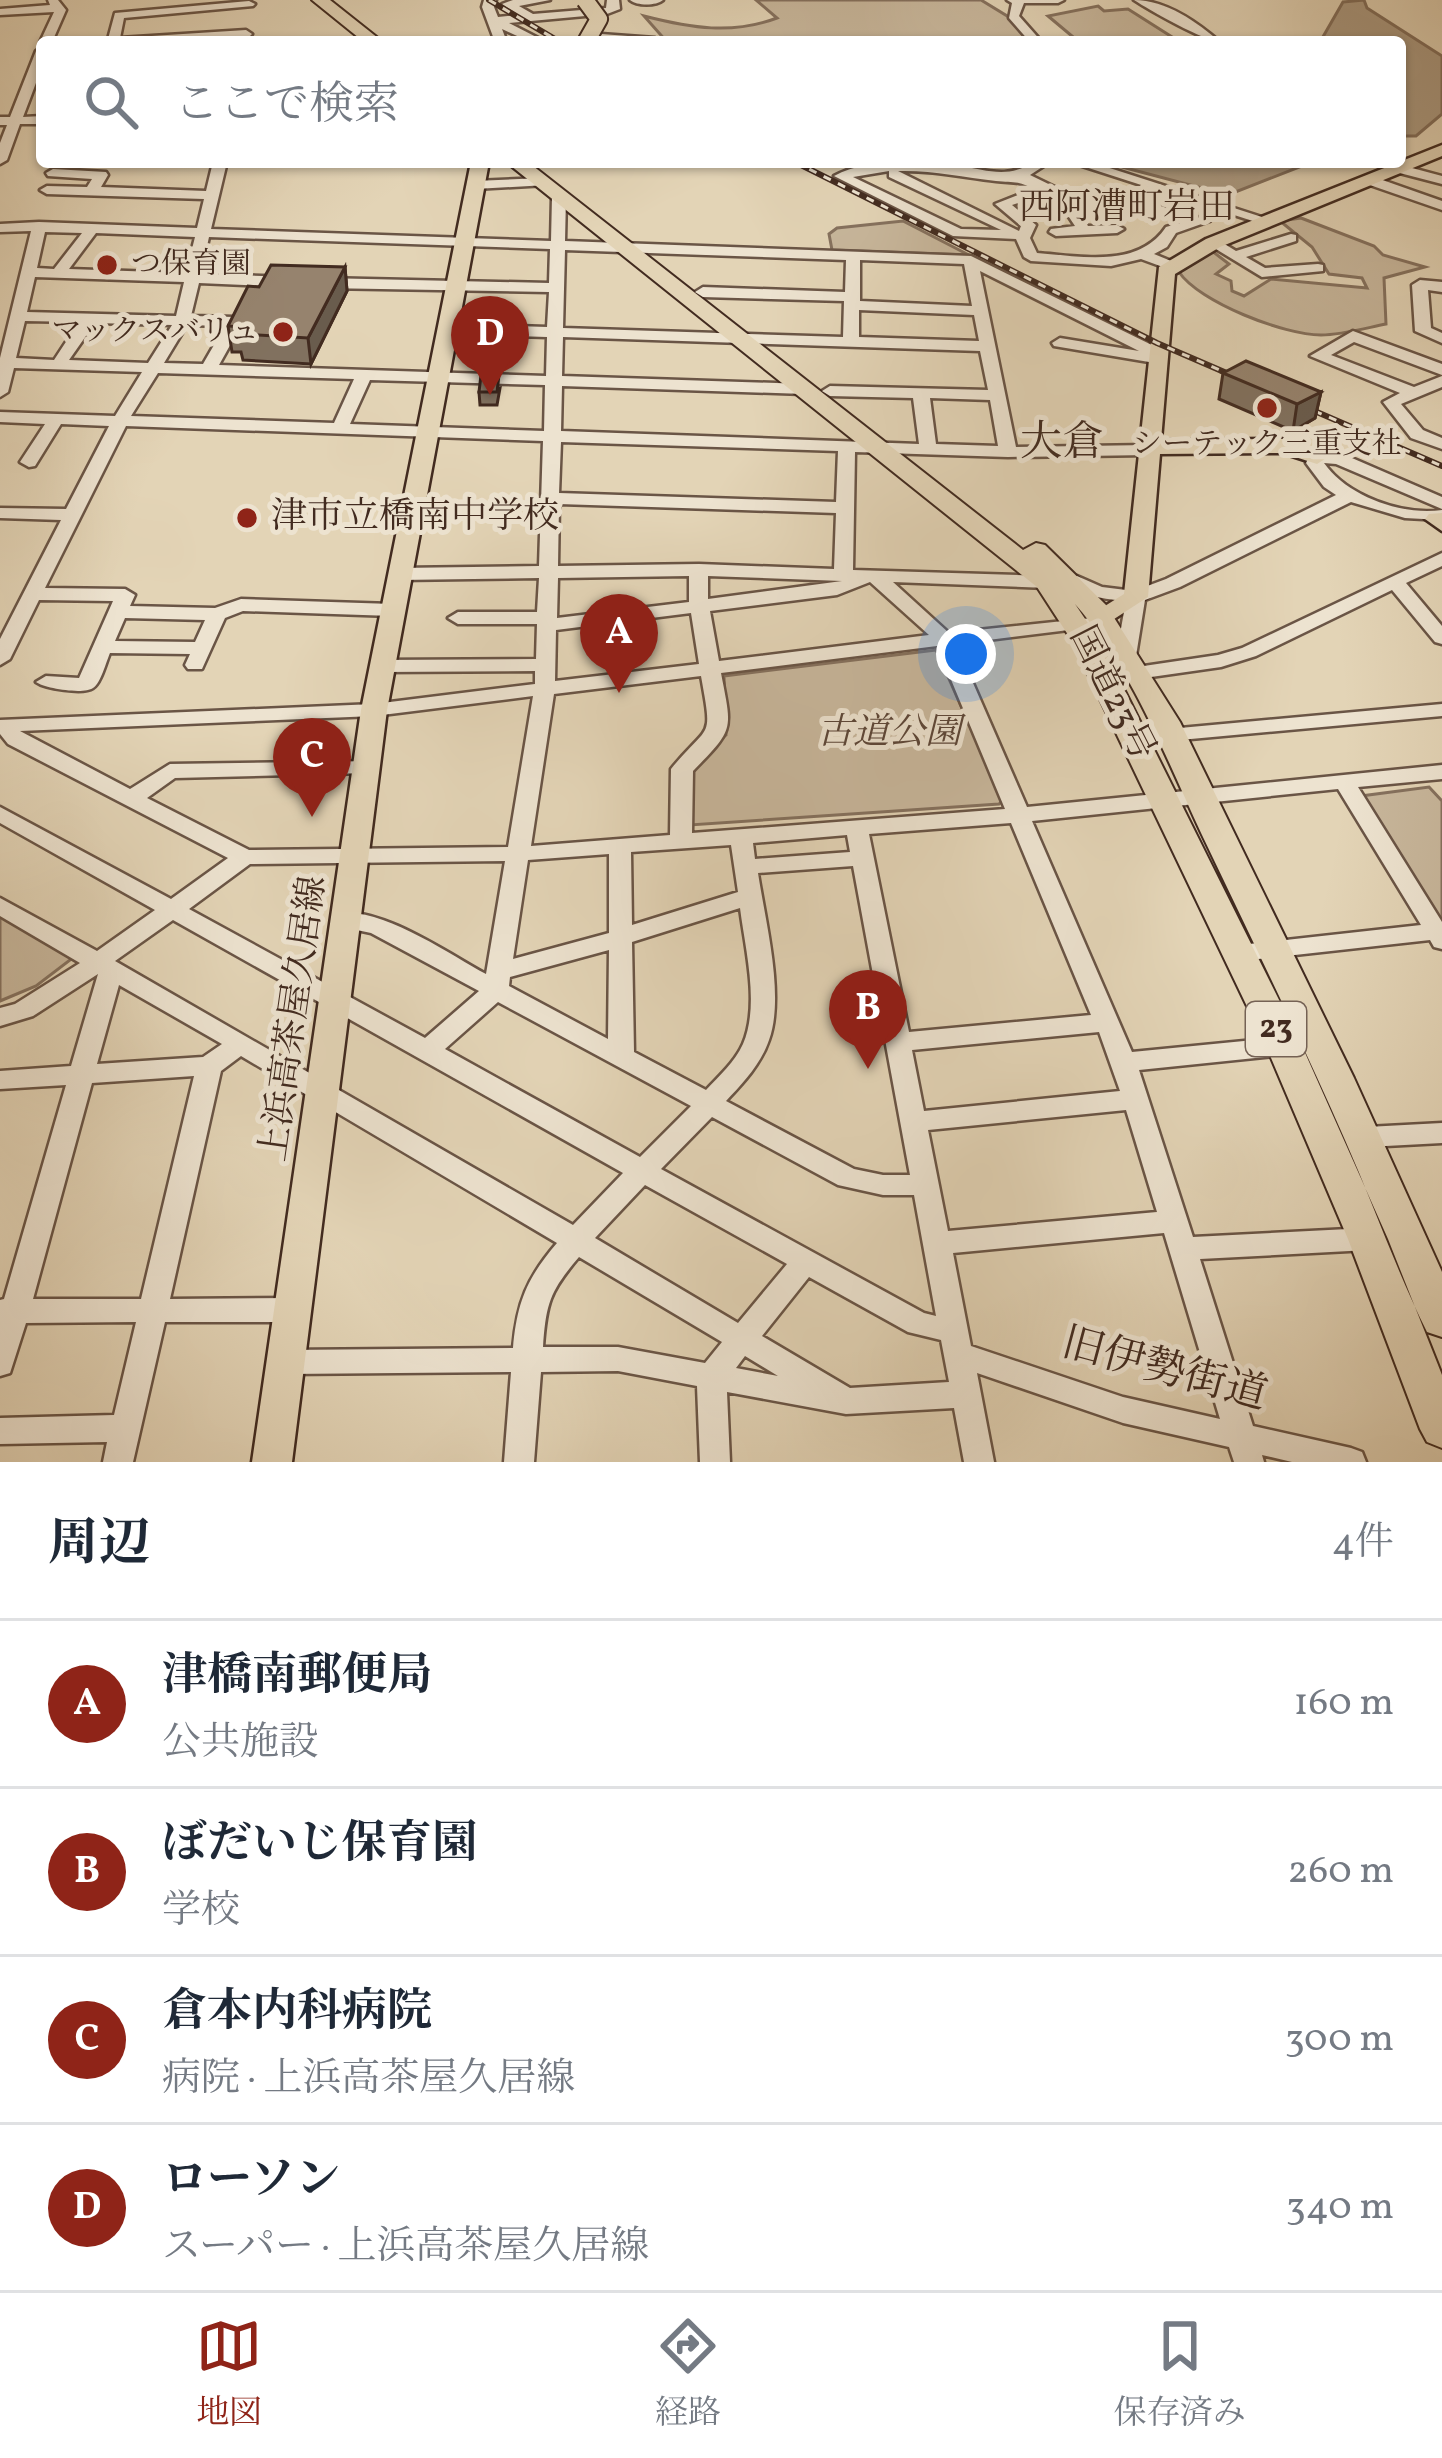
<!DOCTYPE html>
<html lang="ja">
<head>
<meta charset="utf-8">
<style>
  body { margin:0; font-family:Vollkorn,"Noto Serif JP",serif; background:#f6f6f7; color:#1f2937 }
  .you { position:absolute; left:966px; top:654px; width:42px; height:42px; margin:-30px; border:9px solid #fff; border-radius:50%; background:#1a73e8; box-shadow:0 0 0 18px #1a73e833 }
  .badge { display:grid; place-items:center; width:78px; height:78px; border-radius:50%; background:#8f2418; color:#fff; font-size:39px; font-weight:700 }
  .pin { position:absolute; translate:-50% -99px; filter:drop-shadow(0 3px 6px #0008) }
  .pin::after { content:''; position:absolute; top:63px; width:42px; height:36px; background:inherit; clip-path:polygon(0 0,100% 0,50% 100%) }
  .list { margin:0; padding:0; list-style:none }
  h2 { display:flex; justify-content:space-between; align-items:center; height:156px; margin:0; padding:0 48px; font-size:51px }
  h2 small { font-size:39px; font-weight:400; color:#747a83 }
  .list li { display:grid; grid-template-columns:78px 1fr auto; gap:36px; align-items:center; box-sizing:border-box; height:168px; padding:0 48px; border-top:3px solid #e0e1e3 }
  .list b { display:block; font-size:45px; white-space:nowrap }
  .list p { margin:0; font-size:39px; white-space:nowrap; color:#747a83 }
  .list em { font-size:39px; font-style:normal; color:#747a83 }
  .icon { flex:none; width:66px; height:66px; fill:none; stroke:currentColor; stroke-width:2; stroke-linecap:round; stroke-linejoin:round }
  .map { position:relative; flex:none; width:1442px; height:1462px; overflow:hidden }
  .search { position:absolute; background:#fff; box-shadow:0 3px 9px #0004; left:36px; right:36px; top:36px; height:132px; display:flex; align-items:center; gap:30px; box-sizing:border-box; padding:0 42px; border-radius:12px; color:#747a83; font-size:45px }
  .sheet { height:828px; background:#fff }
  nav { display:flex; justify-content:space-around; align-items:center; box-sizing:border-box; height:168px; border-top:3px solid #e0e1e3; background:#fff; font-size:33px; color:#747a83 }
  nav a { display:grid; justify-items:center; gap:6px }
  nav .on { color:#8f2418 }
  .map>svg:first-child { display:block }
  .green { fill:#c8b79c; stroke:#85715e; stroke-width:3 }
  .water { fill:#ac9b83; stroke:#826e5b; stroke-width:3 }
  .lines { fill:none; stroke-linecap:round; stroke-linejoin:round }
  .minor-casing { stroke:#6a5546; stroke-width:5 }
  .major-casing { stroke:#422b20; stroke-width:5 }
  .highway-casing { stroke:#422b20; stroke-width:4 }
  .minor { fill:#ede3d0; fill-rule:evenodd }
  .major { fill:#e3d4b6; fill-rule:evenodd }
  .highway { fill:#e3d4b6; fill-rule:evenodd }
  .rail-casing { stroke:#422b20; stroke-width:6 }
  .rail { stroke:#ede3d0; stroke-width:3; stroke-dasharray:8; stroke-linecap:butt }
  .major-bridge-casing { stroke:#422b20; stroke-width:20; stroke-linecap:butt }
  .major-bridge { stroke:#e3d4b6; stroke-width:16 }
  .wall { fill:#81715f; stroke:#422b20; stroke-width:3 }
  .shaded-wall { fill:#695c4d; stroke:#422b20; stroke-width:3 }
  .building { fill:#96836e; stroke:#422b20; stroke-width:3 }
  .poi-dot { fill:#8f2418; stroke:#ede3d0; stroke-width:4.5 }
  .labels { text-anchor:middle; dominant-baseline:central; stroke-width:10; stroke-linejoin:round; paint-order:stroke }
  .far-poi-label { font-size:30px; fill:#422b20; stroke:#ede3d0; text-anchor:start }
  .shield { fill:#ede3d0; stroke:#756255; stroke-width:3 }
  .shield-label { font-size:33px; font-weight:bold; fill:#422b20 }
  .far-quarter-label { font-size:36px; fill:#422b20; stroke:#ede3d0 }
  .poi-label { font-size:36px; fill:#422b20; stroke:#ede3d0; text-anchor:start }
  .street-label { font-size:36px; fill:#422b20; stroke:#ede3d0 }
  .park-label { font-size:36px; font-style:italic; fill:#5d4739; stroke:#ede3d0 }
  .quarter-label { font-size:42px; fill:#422b20; stroke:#ede3d0 }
  .near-street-label { font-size:42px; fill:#422b20; stroke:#ede3d0 }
</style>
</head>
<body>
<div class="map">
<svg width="1442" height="1462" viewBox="0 0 1442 1462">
  <rect width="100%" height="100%" fill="#e3d4b6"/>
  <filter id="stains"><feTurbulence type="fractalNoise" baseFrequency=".00167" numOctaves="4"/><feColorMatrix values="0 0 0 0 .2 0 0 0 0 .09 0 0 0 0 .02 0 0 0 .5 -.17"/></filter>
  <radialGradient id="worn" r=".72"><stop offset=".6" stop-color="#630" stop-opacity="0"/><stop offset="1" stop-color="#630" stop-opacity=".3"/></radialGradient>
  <g class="green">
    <path d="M 756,0 L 981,0 L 1012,19 L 1031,42 L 667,42 L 644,16 C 691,28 732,35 777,18 Z"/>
    <polygon points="1098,6 1104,11 1128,9 1180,42 1079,42 1048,16"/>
    <path d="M 1301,218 L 1374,246 L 1383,255 L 1425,267 L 1384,278 L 1386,324 C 1366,328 1342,335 1321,335 C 1284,335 1199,302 1179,272 L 1212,251 L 1229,264 L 1216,274 L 1231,281 L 1232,291 L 1244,296 L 1271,279 L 1367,288 L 1362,278 L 1329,274 L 1312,247 L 1280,221 Z"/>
    <polygon points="903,221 969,255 832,250 829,234 837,228"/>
    <path d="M 936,650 L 1003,800 L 999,804 L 690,825 C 687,774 688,770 726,735 L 724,676 Z"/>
    <polygon points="1429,787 1442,801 1442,923 1361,796"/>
    <polygon points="0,915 74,957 36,986 0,1001"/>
  </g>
  <g class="water">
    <polygon points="1364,0 1367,8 1442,56 1442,114 1416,136 1400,136 1400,42 1320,42 1343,2"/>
    <polygon points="1103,162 1312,162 1228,195"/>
  </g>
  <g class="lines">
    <g class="minor-casing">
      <g id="minor">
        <polygon points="48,0 58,0 66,10 52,42 40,42 54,12 0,15 0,9 50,5"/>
        <polygon points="484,0 496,0 494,7 498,17 519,15 502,4 513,0 550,0 519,6 533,14 606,8 607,0 619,0 620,9 607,14 509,23 546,42 530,42 502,29 507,42 495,42 482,7"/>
        <path d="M 630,0 L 663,0 C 656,6 637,6 630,0 Z"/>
        <polygon points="1007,0 1064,0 1058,3 1024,3 1019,16 1042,42 1030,42 1009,18 1012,3"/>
        <path d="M 1134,0 C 1166,0 1197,22 1220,42 C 1206,42 1149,10 1134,0 Z"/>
        <polygon points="249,1 255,4 253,6 124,18 120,38 246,30 252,34 250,36 103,42 108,39 115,13"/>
        <polygon points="601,34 655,38 661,42 597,40 595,38"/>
        <polygon points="42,47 42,67 23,117 42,116 42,124 20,124 7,160 0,164 0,143 7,125 0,125 0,117 10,117 36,51"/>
        <path d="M 213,162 L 227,162 L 211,229 L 551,241 L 552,197 L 559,193 L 566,197 L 565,241 L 971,256 L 1162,350 L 1163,358 L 1155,363 L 1054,346 L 1052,343 L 1060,338 L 1139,351 L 980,271 L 1016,447 L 1149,445 L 1158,450 L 1149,455 L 1008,457 L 855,452 L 853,570 L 1047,576 L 1057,582 L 1047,588 L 893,582 L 949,633 L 1092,618 L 1095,622 L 1085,628 L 956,644 L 1027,807 L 1442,765 L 1442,779 L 1358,787 L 1442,922 L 1442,949 L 1434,947 L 1430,940 L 1240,961 L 1232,959 L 1228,953 L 1232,947 L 1240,945 L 1421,925 L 1338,789 L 1032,821 L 1132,1052 L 1284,1037 L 1293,1040 L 1297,1046 L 1293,1052 L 1284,1055 L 1139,1070 L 1193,1237 L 1368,1228 L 1378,1231 L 1382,1239 L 1378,1247 L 1368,1250 L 1200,1259 L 1253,1426 L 1351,1448 L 1362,1452 L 1366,1462 L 1292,1462 L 1262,1455 L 1264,1462 L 1234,1462 L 1229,1447 L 1123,1423 L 977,1373 L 994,1462 L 964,1462 L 954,1408 L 846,1414 L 727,1392 L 730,1462 L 700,1462 L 697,1386 L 618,1371 L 541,1372 L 534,1462 L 504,1462 L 511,1372 L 287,1374 L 277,1371 L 272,1362 L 277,1353 L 287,1350 L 513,1348 C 517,1302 527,1278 557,1243 L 241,1056 L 221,1071 L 170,1299 L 295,1298 L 305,1302 L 309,1310 L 305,1318 L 295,1322 L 165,1322 L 133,1462 L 103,1462 L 107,1442 L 0,1444 L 0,1418 L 114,1415 L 136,1322 L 26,1323 L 10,1373 L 0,1376 L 0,1300 L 4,1299 L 66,1085 L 0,1089 L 0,1071 L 71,1066 L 98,974 L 33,1016 L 0,1026 L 0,1008 L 15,1004 L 80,963 L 0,916 L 0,898 L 97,951 L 155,910 L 0,823 L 0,807 L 171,899 L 228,858 L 8,744 L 0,734 L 0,720 L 374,704 L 535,684 L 535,671 L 381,672 L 371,666 L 381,660 L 536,659 L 537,624 L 458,624 L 448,618 L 458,612 L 537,612 L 539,578 L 399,580 L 390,574 L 399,568 L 539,566 L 543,441 L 126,426 L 45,588 L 125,589 L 135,595 L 130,606 L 215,608 L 241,599 L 392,604 L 402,610 L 392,616 L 243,611 L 225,618 L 202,669 L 188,669 L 185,665 L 190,654 L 110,653 C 106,662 101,683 93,688 C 83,695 44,688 36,682 L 46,676 L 79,678 L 113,601 L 39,600 L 10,659 L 0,665 L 0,639 L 61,520 L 0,518 L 0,508 L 66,509 L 109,426 L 61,424 L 35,466 L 29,467 L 20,462 L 45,424 L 0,422 L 0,412 L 115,416 L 142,372 L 14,368 L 8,392 L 0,397 L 0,358 L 31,231 L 0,232 L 0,224 L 39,222 L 197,228 L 204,199 L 47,194 L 40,190 L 47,186 L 87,187 L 92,179 L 48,176 L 46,173 L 53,169 L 106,172 L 108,175 L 101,187 L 206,191 ZM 45,232 L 82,233 L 54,269 L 37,268 ZM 96,233 L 195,237 L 186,273 L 69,269 ZM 209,237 L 550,249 L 549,283 L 323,278 L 315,283 L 323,288 L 549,292 L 547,327 L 446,324 L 438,329 L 446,334 L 547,337 L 546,376 L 219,365 L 243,322 L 235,317 L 191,316 L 199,283 L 292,287 L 300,282 L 292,277 L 201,274 ZM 565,250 L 846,260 L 845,292 L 703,287 L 695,292 L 703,297 L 844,301 L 843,337 L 563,328 ZM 860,260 L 964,264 L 972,306 L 860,301 ZM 35,277 L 184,282 L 176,316 L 27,312 ZM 859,310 L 974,315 L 979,341 L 859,337 ZM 25,321 L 79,322 L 54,360 L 16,358 ZM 95,323 L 172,325 L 148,363 L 69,360 ZM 187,325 L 225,326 L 203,364 L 164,363 ZM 563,337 L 980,351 L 988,390 L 830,386 L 822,391 L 830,396 L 913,398 L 919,444 L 561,431 L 562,386 L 804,394 L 812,389 L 804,384 L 562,376 ZM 158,373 L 354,379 L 334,423 L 131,416 ZM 370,380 L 545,385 L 544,431 L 350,424 ZM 930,398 L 990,400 L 998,446 L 936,444 ZM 561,442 L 838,451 L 836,502 L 559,493 ZM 559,504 L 836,513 L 834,569 L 699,564 L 558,566 ZM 689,576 L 689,602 L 557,618 L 558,578 ZM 708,576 L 842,581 L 708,599 ZM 870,582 L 929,635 L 719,661 L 710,611 L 837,595 ZM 691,613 L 699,664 L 555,681 L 556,630 ZM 125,618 L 205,620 L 195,642 L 115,641 ZM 937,646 L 1005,809 L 692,833 L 693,771 C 735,728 732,731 721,673 ZM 701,676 C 713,743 710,721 671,769 L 670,835 L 531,846 L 554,694 ZM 533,696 L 508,847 L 249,850 L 147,798 L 175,778 L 367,773 L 375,771 L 378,766 L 375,761 L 170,764 L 130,789 L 20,731 L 374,716 ZM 1011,823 L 1091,1015 L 909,1032 L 869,834 ZM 847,835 L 850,852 L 755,859 L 753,843 ZM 731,845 L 738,892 L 632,925 L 631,852 ZM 609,854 L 609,933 L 513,959 L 528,860 ZM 505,861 L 486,974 C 449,954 379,905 338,914 L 334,920 L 338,926 L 371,933 L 479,991 L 425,1038 L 189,909 L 250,864 ZM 853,866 L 910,1175 L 883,1175 L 854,1169 L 726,1101 C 743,1083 761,1064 769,1040 C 785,996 765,920 758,873 ZM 740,908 C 745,948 760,1005 743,1044 C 735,1062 719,1076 706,1090 L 634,1052 L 632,942 ZM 173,920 L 623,1173 L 573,1225 L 115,961 ZM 609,950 L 608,1039 L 509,986 L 510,977 ZM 119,985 L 222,1044 L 203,1057 L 97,1064 ZM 498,1002 L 691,1106 L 640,1157 L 445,1049 ZM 1099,1032 L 1120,1091 L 924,1111 L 912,1050 ZM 194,1076 L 141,1299 L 33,1299 L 92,1083 ZM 1126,1110 L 1157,1212 L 948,1231 L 928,1130 ZM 712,1117 L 838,1185 L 883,1195 L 914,1195 L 936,1316 L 924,1313 L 661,1169 ZM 645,1185 L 787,1264 L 738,1323 L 595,1238 ZM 1164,1233 L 1220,1419 L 1123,1397 L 971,1346 L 953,1253 ZM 579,1257 L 722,1342 L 705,1363 L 618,1347 L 543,1347 C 546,1303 550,1291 579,1257 ZM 809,1277 L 908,1332 L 941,1340 L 949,1382 L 850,1388 L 762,1336 ZM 745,1356 L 778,1376 L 736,1368 Z"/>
        <path d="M 1034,162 L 1050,162 L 1030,175 L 1067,193 L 1072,201 L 1134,198 L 1210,221 L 1176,233 L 1167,247 L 1154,254 L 1176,263 L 1176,269 L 1171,270 L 1141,259 L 1111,266 L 1031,261 L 1024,257 L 1016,239 L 953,236 L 834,176 C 868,157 921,160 959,166 C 988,170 1007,179 1034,162 ZM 889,171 L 889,177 L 1001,230 L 961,229 L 853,177 ZM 898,171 C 932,170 962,177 996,181 C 1012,183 1018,180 1033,189 L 995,204 L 1021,226 L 1019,231 ZM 1045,194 L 1057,199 L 1075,226 L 1051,229 L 1049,232 L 1056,236 L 1117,233 L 1124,229 L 1117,225 L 1088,226 L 1077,209 L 1134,206 L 1187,221 L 1166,227 C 1138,269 1080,256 1037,253 L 1030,238 L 1036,225 L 1012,205 Z"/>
        <polygon points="1070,162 1091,162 1274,221 1262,224"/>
        <polygon points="1397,164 1442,176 1442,184 1392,171 1392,165"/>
        <polygon points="1364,177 1374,177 1442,201 1442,210 1364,183"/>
        <polygon points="542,178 547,179 547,185 475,189 468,185 475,181"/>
        <polygon points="1291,234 1296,235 1296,241 1246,257 1265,268 1318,264 1323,265 1323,271 1262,277 1206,243 1218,240 1236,251"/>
        <polygon points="1420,280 1442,282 1442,292 1428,290 1431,328 1442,333 1442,343 1415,331 1412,285"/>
        <polygon points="1353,331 1442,364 1442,375 1354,342 1331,355 1414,387 1442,376 1442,387 1401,404 1423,430 1442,438 1442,449 1411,438 1383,402 1400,393 1310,356"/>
        <path d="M 1317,452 L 1345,455 L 1442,497 L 1442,509 L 1336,464 L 1324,463 C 1347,496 1402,516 1442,510 L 1442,520 L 1405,518 L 1351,502 L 1180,587 L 1145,600 L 1136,656 L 1133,660 L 1119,660 L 1116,656 L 1126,601 C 1104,599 1084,597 1067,582 L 1070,578 L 1077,576 L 1102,587 L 1134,591 L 1166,579 L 1336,495 L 1324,487 L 1306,463 L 1311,453 Z"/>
        <polygon points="1442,553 1442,566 1406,583 1442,626 1442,644 1435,642 1392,590 1256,656 1221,667 1137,679 1127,673 1137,667 1218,655 1242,648"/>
        <polygon points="1442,704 1442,716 1169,741 1158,735 1169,729"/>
        <polygon points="1442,1123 1442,1143 1367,1147 1358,1144 1354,1137 1358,1130 1367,1127"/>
      </g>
    </g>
    <g class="major-casing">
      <g id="major">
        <polygon points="1442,145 1442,156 1220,247 1175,274 1161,440 1285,439 1328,457 1317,464 1283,453 1160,454 1148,597 1111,621 1093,621 1089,616 1124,594 1159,267 1206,239"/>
        <polygon points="471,162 489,162 387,710 292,1462 252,1462 361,710"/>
        <polygon points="1442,513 1442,531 1425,519 1429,514"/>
      </g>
    </g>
    <g class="highway-casing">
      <g id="highway">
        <polygon points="312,0 330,0 383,42 364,42"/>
        <path d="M 506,162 L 528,162 L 1023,550 L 1036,543 L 1045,545 L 1106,605 L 1180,722 L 1354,1078 L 1442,1272 L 1442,1337 L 1427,1332 C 1396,1270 1373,1203 1345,1140 C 1300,1037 1250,936 1202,835 C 1165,756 1133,670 1075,604 L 1100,641 L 1302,1046 L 1388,1239 L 1442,1375 L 1442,1448 L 1427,1442 L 1420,1429 L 1348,1239 L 1266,1046 L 1072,641 L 1037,587 Z"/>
      </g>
    </g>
    <use href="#minor" class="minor"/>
    <use href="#major" class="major"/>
    <use href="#highway" class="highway"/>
    <g class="rail-casing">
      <g id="rail">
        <polyline points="489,0 560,42"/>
        <polyline points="795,162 1157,343 1442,466"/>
      </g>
    </g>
    <use href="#rail" class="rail"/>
    <g class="major-bridge-casing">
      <polyline id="major-bridge" points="585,0 599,19 586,42"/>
    </g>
    <use href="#major-bridge" class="major-bridge"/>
  </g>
  <g class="wall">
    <polygon points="345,267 347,291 311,364 243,360 241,352 232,352 228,326 259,287"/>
    <polygon points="1223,373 1321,392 1315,418 1293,431 1219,399"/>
    <polygon points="500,388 497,405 480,405 479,392"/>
  </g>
  <g class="shaded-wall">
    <polygon points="345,267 347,291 311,364 308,338"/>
    <polygon points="1321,392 1315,418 1293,431 1297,404"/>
  </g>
  <g class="building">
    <polygon points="271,265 345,267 308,338 239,334 243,327 228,326 248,286 259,287"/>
    <polygon points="1246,361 1321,392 1297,404 1223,373"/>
    <polygon points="481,375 499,375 497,392 479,392"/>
  </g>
  <g class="poi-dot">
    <circle cx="107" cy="265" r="12"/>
    <circle cx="283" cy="332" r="12"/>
    <circle cx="1267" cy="408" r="12"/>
    <circle cx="247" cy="518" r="12"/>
  </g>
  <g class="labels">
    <g class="far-poi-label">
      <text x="131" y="265">つ保育園</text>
      <text x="259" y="332" text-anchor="end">マックスバリュ</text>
      <text x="1267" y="445" text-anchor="middle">シーテック三重支社</text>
    </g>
    <rect class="shield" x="1246" y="1002" width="60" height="54" rx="9"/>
    <g class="shield-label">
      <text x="1276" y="1029">23</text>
    </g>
    <g class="far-quarter-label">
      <text x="1127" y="209">西阿漕町岩田</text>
    </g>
    <g class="poi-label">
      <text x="271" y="518">津市立橋南中学校</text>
    </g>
    <g class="street-label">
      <text transform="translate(1111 694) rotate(63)">国道23号</text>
      <text transform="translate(295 1019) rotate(-82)">上浜高茶屋久居線</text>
    </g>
    <g class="park-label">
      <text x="889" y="734">古道公園</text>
    </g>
    <g class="quarter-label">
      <text x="1062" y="444">大倉</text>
    </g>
    <g class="near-street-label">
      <text transform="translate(1164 1371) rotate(15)">旧伊勢街道</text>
    </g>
  </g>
  <rect width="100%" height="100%" filter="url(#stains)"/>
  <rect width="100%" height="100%" fill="url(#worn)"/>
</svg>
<div class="you"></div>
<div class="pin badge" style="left:619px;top:693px">A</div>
<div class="pin badge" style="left:868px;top:1069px">B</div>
<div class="pin badge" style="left:312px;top:817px">C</div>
<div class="pin badge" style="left:490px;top:395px">D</div>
<div class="search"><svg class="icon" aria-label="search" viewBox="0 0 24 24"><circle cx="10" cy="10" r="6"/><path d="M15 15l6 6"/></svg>ここで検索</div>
</div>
<section class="sheet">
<h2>周辺<small>4件</small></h2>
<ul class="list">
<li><span class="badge">A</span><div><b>津橋南郵便局</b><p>公共施設</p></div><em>160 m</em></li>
<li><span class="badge">B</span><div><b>ぼだいじ保育園</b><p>学校</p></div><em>260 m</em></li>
<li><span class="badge">C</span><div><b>倉本内科病院</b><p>病院 · 上浜高茶屋久居線</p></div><em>300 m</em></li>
<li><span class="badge">D</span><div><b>ローソン</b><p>スーパー · 上浜高茶屋久居線</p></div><em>340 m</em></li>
</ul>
</section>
<nav>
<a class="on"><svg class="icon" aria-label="map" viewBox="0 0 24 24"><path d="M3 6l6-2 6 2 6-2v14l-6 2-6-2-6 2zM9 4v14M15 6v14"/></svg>地図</a>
<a><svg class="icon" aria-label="directions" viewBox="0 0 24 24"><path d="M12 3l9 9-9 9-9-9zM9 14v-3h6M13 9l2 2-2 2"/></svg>経路</a>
<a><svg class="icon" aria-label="saved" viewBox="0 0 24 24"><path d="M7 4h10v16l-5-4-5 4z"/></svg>保存済み</a>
</nav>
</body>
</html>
